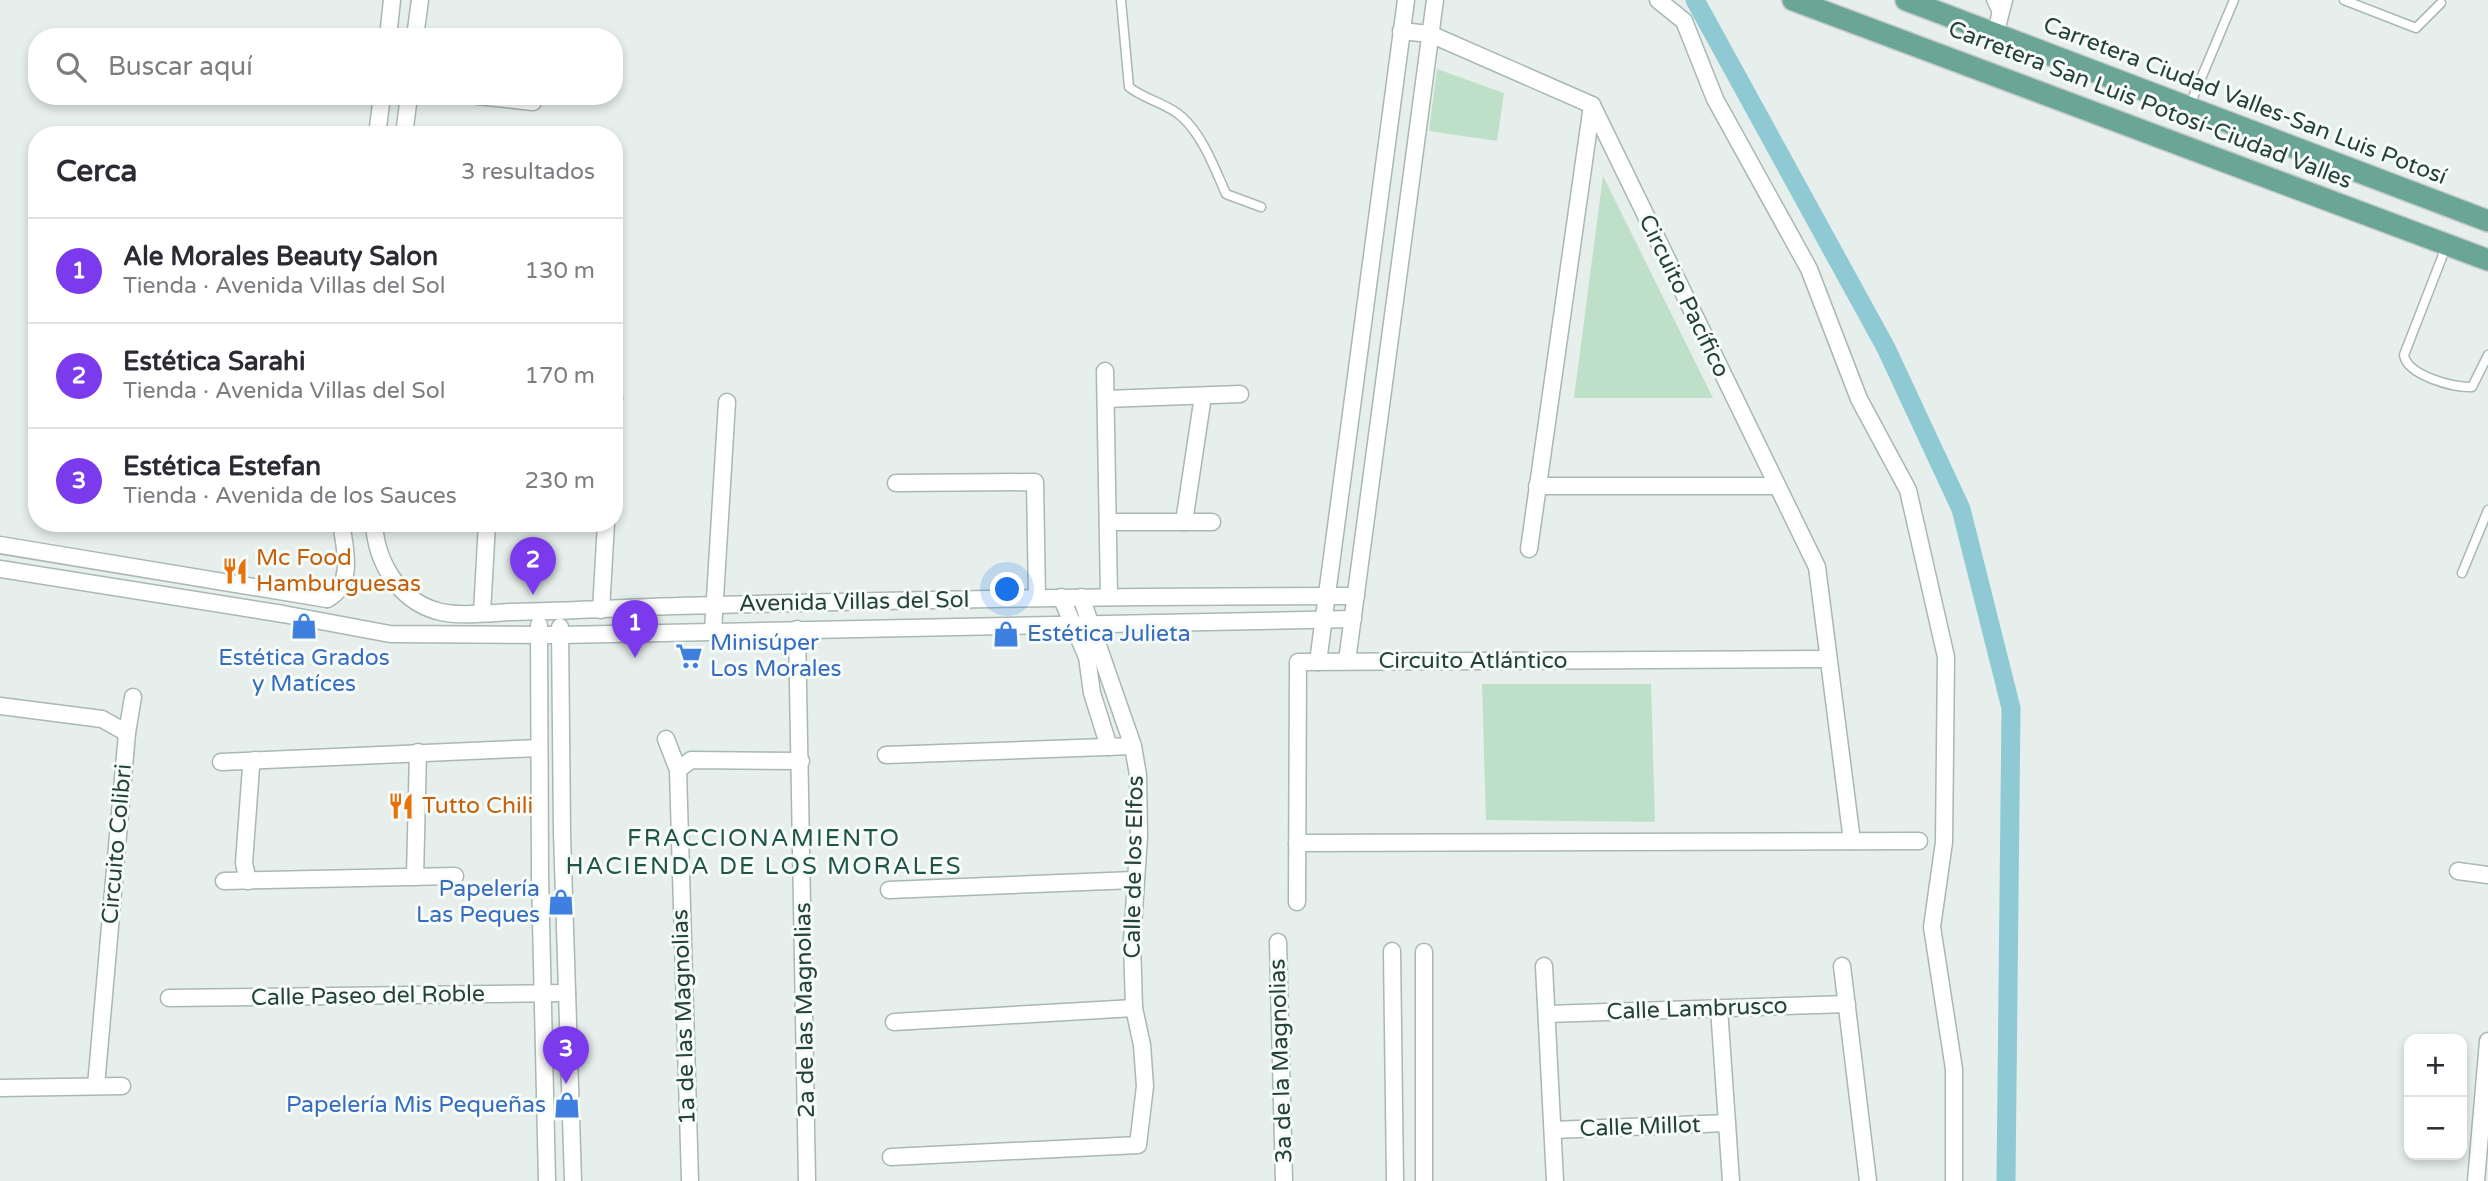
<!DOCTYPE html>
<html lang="es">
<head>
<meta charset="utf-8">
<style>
  body { margin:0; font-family:"Varela Round",sans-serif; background:#f2f2f3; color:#2b2b33 }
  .controls { position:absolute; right:21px; bottom:21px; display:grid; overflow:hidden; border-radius:14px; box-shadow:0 4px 10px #0003 }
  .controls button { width:63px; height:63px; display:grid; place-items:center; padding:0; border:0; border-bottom:2px solid #e1e1e2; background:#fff; color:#2b2b33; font:35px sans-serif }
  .you { position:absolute; left:1008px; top:590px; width:24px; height:24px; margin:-18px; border:5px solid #fff; border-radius:50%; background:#1a73e8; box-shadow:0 0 0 10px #1a73e833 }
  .badge { display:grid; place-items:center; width:46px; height:46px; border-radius:50%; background:#7c3aed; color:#fff; font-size:23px; font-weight:700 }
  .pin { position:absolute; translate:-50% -58px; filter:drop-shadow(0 2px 4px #0008) }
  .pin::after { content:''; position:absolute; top:37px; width:24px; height:21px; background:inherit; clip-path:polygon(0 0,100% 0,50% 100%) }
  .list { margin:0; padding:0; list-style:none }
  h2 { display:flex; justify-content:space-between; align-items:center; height:91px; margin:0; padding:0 28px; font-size:30px }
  h2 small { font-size:23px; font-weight:400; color:#7c7c81 }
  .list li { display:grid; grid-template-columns:46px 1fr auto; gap:21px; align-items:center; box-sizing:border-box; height:105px; padding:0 28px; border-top:2px solid #e1e1e2 }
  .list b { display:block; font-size:26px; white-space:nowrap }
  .list p { margin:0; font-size:23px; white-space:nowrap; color:#7c7c81 }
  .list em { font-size:23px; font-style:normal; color:#7c7c81 }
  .icon { flex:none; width:38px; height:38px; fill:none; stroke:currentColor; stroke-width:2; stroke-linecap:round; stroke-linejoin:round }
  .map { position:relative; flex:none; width:2488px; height:1181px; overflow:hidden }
  .search { position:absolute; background:#fff; box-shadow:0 4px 10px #0003; left:28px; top:28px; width:595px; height:77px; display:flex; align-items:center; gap:18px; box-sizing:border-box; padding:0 24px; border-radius:28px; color:#7c7c81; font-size:26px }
  .panel { position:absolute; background:#fff; box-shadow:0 4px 10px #0003; left:28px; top:126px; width:595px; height:406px; border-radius:28px }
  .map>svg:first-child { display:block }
  .green { fill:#bfe0c8 }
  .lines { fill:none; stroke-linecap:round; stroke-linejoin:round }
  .canal { stroke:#8ec9d4; stroke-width:19 }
  .service-casing { stroke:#a8b8b2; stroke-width:11 }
  .minor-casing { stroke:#a8b8b2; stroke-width:19 }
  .primary-casing { stroke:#c2cac8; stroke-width:24 }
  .service { stroke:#fff; stroke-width:8 }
  .minor { stroke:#fff; stroke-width:16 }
  .primary { stroke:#6aa596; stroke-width:21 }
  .labels { text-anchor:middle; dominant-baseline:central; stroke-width:6; stroke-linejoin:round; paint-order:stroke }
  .street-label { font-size:23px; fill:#24423a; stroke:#f7fbf9 }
  .food-label { font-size:23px; fill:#c56008; stroke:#f7fbf9; text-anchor:start }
  .shop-label { font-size:23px; fill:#366cbe; stroke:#f7fbf9; text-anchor:start }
  .neighbourhood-label { font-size:24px; letter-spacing:2px; fill:#1f5548; stroke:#f7fbf9 }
</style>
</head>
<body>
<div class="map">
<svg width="2488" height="1181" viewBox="0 0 2488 1181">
  <rect width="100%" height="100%" fill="#e6efeb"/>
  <g class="green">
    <polygon points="1437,69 1504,93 1497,141 1429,131"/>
    <polygon points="1603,176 1713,398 1574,398"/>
    <polygon points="1482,684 1651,684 1655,822 1486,820"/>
  </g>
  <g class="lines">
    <polyline class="canal" points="1695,0 1886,348 1961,509 2011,708 2006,1181"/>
    <g class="service-casing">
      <g id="service">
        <path d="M 1121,0 L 1129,87 C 1145,100 1167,103 1182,117 C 1203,136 1215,169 1226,194 L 1261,207"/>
        <polyline points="1991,0 1998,15"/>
        <polyline points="2344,0 2416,28 2441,3"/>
        <polyline points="2189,107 2234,0"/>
        <path d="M 2446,247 L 2404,355 C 2407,375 2453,388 2472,387 L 2488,355"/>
        <polyline points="2462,573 2488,510"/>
      </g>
    </g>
    <g class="minor-casing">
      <g id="minor">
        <polyline points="1658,0 1684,21 1715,99 1809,269 1859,399 1908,490 1946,657 1944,842 1932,927 1954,1069 1954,1181"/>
        <polyline points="1401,31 1430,34 1592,105 1817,567 1852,841"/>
        <polyline points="1995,35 2004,0"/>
        <polyline points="388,37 392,0"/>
        <polyline points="415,37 420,0"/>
        <polyline points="477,96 533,102"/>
        <polyline points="377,135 382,96"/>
        <polyline points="404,135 409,96"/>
        <polyline points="1105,371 1109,596"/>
        <polyline points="614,398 614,397"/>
        <polyline points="1106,399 1240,394"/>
        <polyline points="896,483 1035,482 1037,598"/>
        <polyline points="1537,486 1777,486"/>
        <polyline points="1108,522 1212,522"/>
        <polyline points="1184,522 1203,396"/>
        <path d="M 374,523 C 376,561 398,600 437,611 C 456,617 491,613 511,612 C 580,611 648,606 717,605 C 930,599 1143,596 1356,596"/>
        <polyline points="0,545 327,599"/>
        <polyline points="1529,549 1592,105"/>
        <polyline points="0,569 283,614 390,634 560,635 1353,619"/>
        <polyline points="1061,597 1087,657 1092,693 1109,747"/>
        <path d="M 327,599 C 355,585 345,549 341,523"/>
        <polyline points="601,610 606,523"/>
        <polyline points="482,613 487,523"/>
        <polyline points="539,625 540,877 547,1181"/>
        <polyline points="560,627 562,833 573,1181"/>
        <polyline points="797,629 807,1181"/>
        <polyline points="713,631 727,402"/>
        <polyline points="1347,661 1435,0"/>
        <polyline points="1318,662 1406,0"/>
        <polyline points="0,706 102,719 127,733"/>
        <polyline points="666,739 678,770"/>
        <polyline points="886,755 1133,746"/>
        <polyline points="221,762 539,748"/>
        <polyline points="1297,843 1919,841"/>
        <polyline points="2458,871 2488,875"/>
        <polyline points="415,877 418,752"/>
        <polyline points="224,881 455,876"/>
        <polyline points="248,881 244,863 251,767 255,760"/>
        <polyline points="889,890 1134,880"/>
        <polyline points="1297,902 1298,662 1828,659"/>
        <polyline points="1278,942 1284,1181"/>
        <polyline points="1392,951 1395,1181"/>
        <polyline points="1424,952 1424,1181"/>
        <polyline points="1544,966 1555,1181"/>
        <polyline points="1842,966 1868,1181"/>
        <polyline points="169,998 567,993"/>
        <polyline points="1719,1008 1731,1181"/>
        <polyline points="1547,1014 1847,1004"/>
        <polyline points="894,1022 1134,1008"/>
        <polyline points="96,1086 127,733 133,697"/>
        <polyline points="0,1088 122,1086"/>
        <polyline points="1553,1130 1727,1123"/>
        <polyline points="891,1157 1138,1145 1145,1086 1142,1045 1134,1008 1132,941 1139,836 1138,775 1133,746 1081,597"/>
        <polyline points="690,1181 678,770 691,760 801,761"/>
        <polyline points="2476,1181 2488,1041"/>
      </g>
    </g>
    <g class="primary-casing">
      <g id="primary">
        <polyline points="1793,0 2488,260"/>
        <polyline points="1906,0 2488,221"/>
      </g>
    </g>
    <use href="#service" class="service"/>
    <use href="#minor" class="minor"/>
    <use href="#primary" class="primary"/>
  </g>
  <defs>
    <g id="restaurant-bare" transform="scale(2.1)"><path d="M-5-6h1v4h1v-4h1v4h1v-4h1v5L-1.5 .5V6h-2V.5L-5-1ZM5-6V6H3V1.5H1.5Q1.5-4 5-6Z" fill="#e8710a" stroke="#f7fbf9" stroke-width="2.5" paint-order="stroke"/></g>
    <g id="shop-bare" transform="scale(2.1)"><path d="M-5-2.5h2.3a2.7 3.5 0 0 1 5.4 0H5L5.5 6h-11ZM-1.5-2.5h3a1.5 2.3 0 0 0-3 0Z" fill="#3f7fe0" stroke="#f7fbf9" stroke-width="2.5" paint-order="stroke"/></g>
    <g id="supermarket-bare" transform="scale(2.1)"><path d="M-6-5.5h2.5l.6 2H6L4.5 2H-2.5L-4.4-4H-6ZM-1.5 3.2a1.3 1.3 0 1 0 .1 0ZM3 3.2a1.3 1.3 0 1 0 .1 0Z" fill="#3f7fe0" stroke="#f7fbf9" stroke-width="2.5" paint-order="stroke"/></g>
  </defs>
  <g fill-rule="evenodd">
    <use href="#restaurant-bare" x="235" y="571"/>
    <use href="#shop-bare" x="304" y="626"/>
    <use href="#shop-bare" x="1006" y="634"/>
    <use href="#supermarket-bare" x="689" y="656"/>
    <use href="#restaurant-bare" x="401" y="806"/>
    <use href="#shop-bare" x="561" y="902"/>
    <use href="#shop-bare" x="567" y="1105"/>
  </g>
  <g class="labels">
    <g class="street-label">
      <text transform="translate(2245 101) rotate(21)">Carretera Ciudad Valles-San Luis Potosí</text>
      <text transform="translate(2150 105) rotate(21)">Carretera San Luis Potosí-Ciudad Valles</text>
      <text transform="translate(1684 296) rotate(64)">Circuito Pacífico</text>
      <text transform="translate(854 602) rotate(-1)">Avenida Villas del Sol</text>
      <text x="1473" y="661">Circuito Atlántico</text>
      <text transform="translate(117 844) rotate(-85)">Circuito Colibri</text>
      <text transform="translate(1134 867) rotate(-89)">Calle de los Elfos</text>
      <text transform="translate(368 996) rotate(-1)">Calle Paseo del Roble</text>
      <text transform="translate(1697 1009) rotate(-2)">Calle Lambrusco</text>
      <text transform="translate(805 1010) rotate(-91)">2a de las Magnolias</text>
      <text transform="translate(684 1017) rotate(-92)">1a de las Magnolias</text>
      <text transform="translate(1281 1061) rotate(-92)">3a de la Magnolias</text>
      <text transform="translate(1640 1127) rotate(-2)">Calle Millot</text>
    </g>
    <g class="food-label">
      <text x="256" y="558">Mc Food<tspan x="256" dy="26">Hamburguesas</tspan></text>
      <text x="422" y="806">Tutto Chili</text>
    </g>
    <g class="shop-label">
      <text x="1027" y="634">Estética Julieta</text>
      <text x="710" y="643">Minisúper<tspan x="710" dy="26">Los Morales</tspan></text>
      <text x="304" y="658" text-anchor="middle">Estética Grados<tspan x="304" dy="26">y Matíces</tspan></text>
      <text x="540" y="889" text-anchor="end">Papelería<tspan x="540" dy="26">Las Peques</tspan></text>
      <text x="546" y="1105" text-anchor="end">Papelería Mis Pequeñas</text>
    </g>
    <g class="neighbourhood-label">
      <text x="764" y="838">FRACCIONAMIENTO<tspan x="764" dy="28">HACIENDA DE LOS MORALES</tspan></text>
    </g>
  </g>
</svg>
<div class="controls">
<button>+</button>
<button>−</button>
</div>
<div class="you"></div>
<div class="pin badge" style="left:635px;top:658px">1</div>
<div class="pin badge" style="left:533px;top:595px">2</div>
<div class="pin badge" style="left:566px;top:1084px">3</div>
<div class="search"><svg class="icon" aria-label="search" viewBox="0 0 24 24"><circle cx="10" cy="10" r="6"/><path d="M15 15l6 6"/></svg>Buscar aquí</div>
<section class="panel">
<h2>Cerca<small>3 resultados</small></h2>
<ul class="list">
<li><span class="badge">1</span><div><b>Ale Morales Beauty Salon</b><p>Tienda · Avenida Villas del Sol</p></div><em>130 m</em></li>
<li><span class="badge">2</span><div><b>Estética Sarahi</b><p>Tienda · Avenida Villas del Sol</p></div><em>170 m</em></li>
<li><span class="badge">3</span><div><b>Estética Estefan</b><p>Tienda · Avenida de los Sauces</p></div><em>230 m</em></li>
</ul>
</section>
</div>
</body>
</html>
